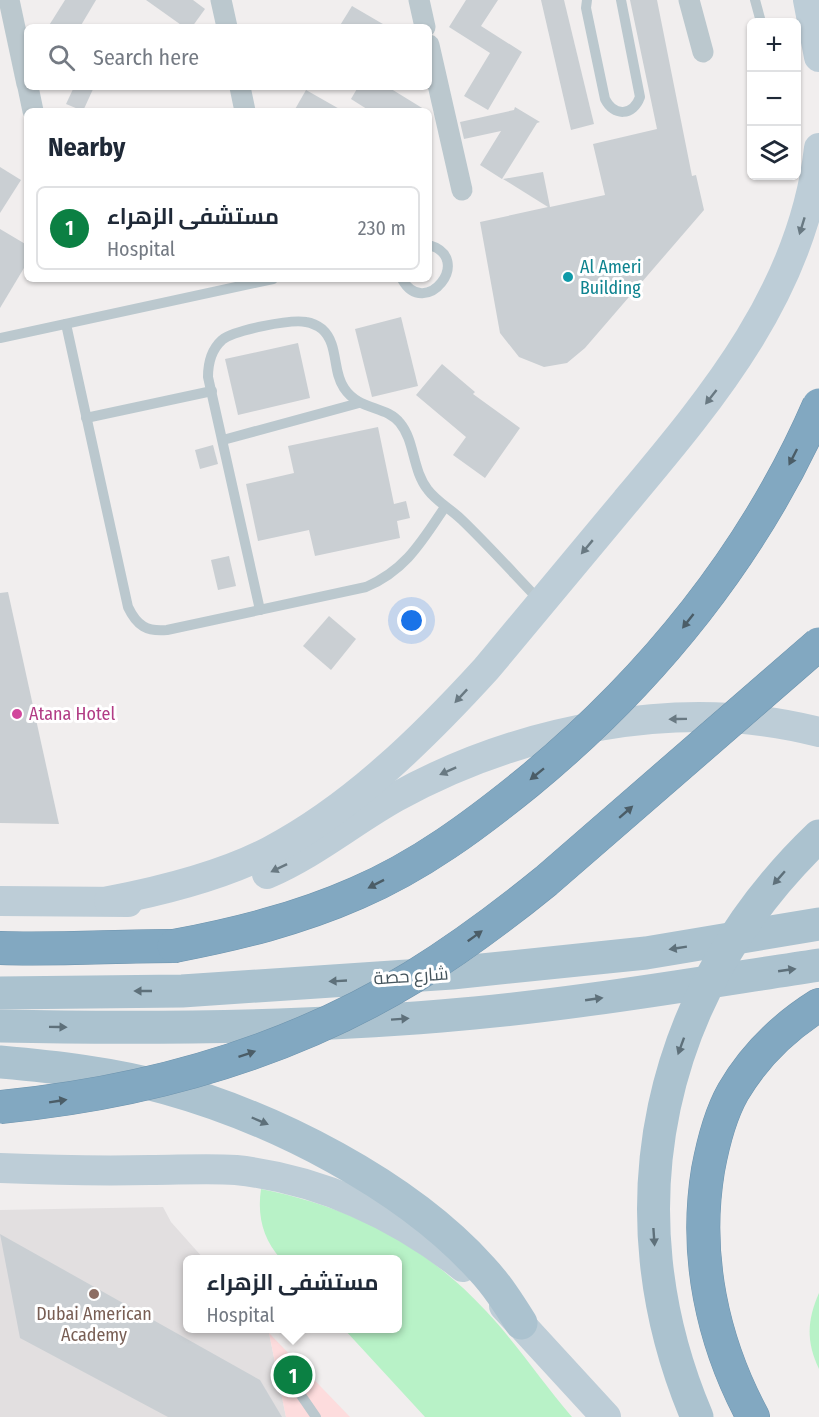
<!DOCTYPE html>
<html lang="en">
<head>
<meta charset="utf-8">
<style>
  body { margin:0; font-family:"Fira Sans Condensed",Cairo,sans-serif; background:#f6f6f7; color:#1f2937 }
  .controls { position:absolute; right:18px; top:18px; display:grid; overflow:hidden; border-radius:9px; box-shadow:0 2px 4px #0004 }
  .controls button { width:54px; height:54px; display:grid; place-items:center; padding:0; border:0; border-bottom:2px solid #e0e1e3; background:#fff; color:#1f2937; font:30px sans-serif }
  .you { position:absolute; left:412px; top:621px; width:21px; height:21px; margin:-15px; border:4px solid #fff; border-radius:50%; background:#1a73e8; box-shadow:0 0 0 9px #1a73e833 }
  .badge { display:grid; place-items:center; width:39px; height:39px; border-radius:50%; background:#0b8043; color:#fff; font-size:20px; font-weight:700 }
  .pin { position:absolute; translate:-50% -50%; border:3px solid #fff; box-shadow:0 2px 6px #0006 }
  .popup { position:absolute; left:183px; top:1255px; width:219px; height:78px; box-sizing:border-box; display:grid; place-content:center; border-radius:9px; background:#fff; filter:drop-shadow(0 2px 4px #0005); font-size:20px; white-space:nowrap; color:#747a83 }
  .popup b { font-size:22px; color:#1f2937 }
  .popup::after { content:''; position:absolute; left:50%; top:100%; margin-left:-12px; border:12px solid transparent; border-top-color:#fff }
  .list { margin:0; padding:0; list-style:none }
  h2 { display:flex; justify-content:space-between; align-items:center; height:78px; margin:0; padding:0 24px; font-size:26px }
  h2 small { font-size:20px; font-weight:400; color:#747a83 }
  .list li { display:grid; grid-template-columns:39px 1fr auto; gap:18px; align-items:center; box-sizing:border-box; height:84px; margin:0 12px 12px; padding:0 12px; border:2px solid #e0e1e3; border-radius:9px }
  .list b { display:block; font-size:22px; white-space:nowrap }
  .list p { margin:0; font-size:20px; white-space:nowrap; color:#747a83 }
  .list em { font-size:20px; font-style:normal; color:#747a83 }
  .icon { flex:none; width:33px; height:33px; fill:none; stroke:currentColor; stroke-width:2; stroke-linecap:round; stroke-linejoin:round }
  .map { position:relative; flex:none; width:819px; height:1417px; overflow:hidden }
  .search { position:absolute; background:#fff; box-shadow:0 2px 4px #0004; left:24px; top:24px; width:408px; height:66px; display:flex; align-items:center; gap:15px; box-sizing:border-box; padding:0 21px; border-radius:9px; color:#747a83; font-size:22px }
  .panel { position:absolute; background:#fff; box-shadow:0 2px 4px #0004; left:24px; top:108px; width:408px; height:174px; border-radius:9px }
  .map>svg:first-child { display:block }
  .education { fill:#e2dfe0 }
  .medical { fill:#fddcdd }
  .green { fill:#b8f2c7 }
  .building { fill:#cacfd3 }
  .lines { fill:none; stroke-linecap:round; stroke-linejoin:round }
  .motorway-casing { stroke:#6d93ad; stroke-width:34 }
  .service { stroke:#bbc8ce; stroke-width:10 }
  .minor { stroke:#bbc8ce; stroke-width:21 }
  .secondary { stroke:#bdcdd7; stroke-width:30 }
  .primary { stroke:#abc2cf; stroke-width:33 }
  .motorway { stroke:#82a8c1; stroke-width:33 }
  .motorway-bridge-casing { stroke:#6d93ad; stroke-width:34; stroke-linecap:butt }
  .primary-bridge { stroke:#abc2cf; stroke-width:33 }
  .motorway-bridge { stroke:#82a8c1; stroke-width:33 }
  .oneway { fill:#697982 }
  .oneway2 { fill:#4b5d67 }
  .oneway3 { fill:#5e707a }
  .culture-dot { fill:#0f9aa8; stroke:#fff; stroke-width:2 }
  .hotel-dot { fill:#d1479c; stroke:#fff; stroke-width:2 }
  .education-dot { fill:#8d6e63; stroke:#fff; stroke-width:2 }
  .labels { text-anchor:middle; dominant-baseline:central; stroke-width:6; stroke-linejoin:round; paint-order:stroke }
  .culture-label { font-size:18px; fill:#0d838f; stroke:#fff; text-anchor:start }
  .hotel-label { font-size:18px; fill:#b23c85; stroke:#fff; text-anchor:start }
  .street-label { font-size:18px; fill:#45555d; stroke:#fff }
  .education-label { font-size:18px; fill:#785e54; stroke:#fff }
</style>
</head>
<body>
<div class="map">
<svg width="819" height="1417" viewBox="0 0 819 1417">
  <rect width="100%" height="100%" fill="#f1eeee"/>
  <polygon class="education" points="163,1207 171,1222 204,1259 188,1260 188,1328 264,1329 269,1333 286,1417 0,1417 0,1210"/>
  <polygon class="medical" points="269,1333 350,1417 286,1417"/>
  <g class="green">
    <path d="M 261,1189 C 350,1207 423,1243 486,1311 C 517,1344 542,1382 572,1417 L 425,1417 L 344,1329 L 398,1328 L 398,1260 L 281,1259 C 263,1239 257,1216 261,1189 Z"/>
    <path d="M 819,1293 L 819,1369 C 806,1342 807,1320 819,1293 Z"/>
  </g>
  <g class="building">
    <polygon points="65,0 96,0 80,27 48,27"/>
    <polygon points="146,0 193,0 205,9 192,27 184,27"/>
    <polygon points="466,0 498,0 481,26 522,52 488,110 464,96 490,53 449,27"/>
    <polygon points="541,0 564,0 594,124 571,130"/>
    <polygon points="630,0 657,0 692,176 696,175 704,210 585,348 567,363 544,367 519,357 500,333 480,222 548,207 503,179 543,172 550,207 605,195 593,144 657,129"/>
    <polygon points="352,6 388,27 339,27"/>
    <polygon points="74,87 94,87 83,111 66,104"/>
    <polygon points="358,87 388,87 427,111 370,111 351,99"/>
    <polygon points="306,90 343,111 294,111"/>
    <polygon points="515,107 540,122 537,123 502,179 480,165 501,131 464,139 460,122 514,110"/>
    <polygon points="0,167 21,180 0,213"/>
    <polygon points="0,229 27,245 27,263 0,308"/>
    <polygon points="401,317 418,386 372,397 355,329"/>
    <polygon points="298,343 310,398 238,415 225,359"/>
    <polygon points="442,364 475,392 473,394 520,428 485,478 453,455 466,437 416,395"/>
    <polygon points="378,427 394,504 406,501 410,518 397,521 400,538 315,556 309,530 258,541 246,484 294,473 288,446"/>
    <polygon points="213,445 218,464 200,469 195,450"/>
    <polygon points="229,556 236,586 218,590 211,560"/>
    <polygon points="8,592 59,824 0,823 0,593"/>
    <polygon points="329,616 356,639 331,670 303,646"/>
    <polygon points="0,1234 260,1380 282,1417 168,1417 20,1338"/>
  </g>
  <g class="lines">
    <g class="motorway-casing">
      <g id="motorway">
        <path d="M 0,948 C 58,950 116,946 174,946"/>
        <path d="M 753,1417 C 712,1341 694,1255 708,1170 C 713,1143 720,1115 733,1092 C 754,1056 784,1027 819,1005"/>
      </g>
    </g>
    <g class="service">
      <path d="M 587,0 L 586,8 L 605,99 C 614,117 633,116 640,97 L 621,0"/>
      <polyline points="755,0 761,22"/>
      <path d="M 402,279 C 425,321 475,258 429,245"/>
      <path d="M 66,324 L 128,607 C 137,626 147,632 167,630 L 366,587 C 406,570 422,541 445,507"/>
      <polyline points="0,338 273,279"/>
      <polyline points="86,418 212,391"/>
      <polyline points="223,440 359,403"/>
      <path d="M 260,610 L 208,377 C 208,363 211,350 222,340 C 234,330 291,319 306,322 C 312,323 318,326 322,329 C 339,344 332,371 344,388 C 359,411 386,405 400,423 C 415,441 412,470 428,490 C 437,502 451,509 462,520 C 489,546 515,575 541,602"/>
      <polyline points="294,1385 316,1417"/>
    </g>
    <g class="minor">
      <polyline points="9,0 27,84"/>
      <polyline points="221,0 227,27"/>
      <polyline points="419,0 425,27"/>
      <polyline points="689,0 703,52"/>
      <polyline points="429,45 462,190"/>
      <polyline points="28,87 33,111"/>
      <polyline points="240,87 245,111"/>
    </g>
    <g class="secondary">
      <polyline points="808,0 819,57"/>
      <path d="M 267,874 C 314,854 353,821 396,797 C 519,729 681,696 819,732"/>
      <polyline points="0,901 128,902"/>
      <path d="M 109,901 C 161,891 222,876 270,851 C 353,807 423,738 486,669 C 532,613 579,557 626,501 C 714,396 803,290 819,148"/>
      <path d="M 0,1168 C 50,1170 100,1171 150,1170 C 178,1170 208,1168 236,1170 C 319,1179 398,1215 463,1267"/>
      <polyline points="504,1306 606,1417"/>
    </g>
    <g class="primary">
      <polyline points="0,993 182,991 452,973 646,953 819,924"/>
      <path d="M 0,1026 C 147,1029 294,1028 441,1016 C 567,1006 693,984 819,965"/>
      <path d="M 0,1062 C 56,1067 111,1073 166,1088 C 274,1118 405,1184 481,1268 C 497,1285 509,1304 521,1323"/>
    </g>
    <use href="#motorway" class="motorway"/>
    <g class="motorway-bridge-casing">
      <g id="motorway-bridge">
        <path d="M 174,946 C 237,934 298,919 357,893 C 420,866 475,825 528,782 C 652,680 755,553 819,405"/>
        <path d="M 0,1107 C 145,1093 288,1053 413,977 C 460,948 503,916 546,881 L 819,644"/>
      </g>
    </g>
    <path class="primary-bridge" d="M 697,1417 C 609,1210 657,991 819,836"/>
    <use href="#motorway-bridge" class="motorway-bridge"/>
  </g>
  <defs><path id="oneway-solid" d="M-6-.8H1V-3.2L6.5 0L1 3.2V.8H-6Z" transform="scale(1.5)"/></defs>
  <g class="oneway">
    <use href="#oneway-solid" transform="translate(802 226) rotate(107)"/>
    <use href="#oneway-solid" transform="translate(711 397) rotate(128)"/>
    <use href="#oneway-solid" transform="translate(587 547) rotate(130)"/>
    <use href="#oneway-solid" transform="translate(461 696) rotate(133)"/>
    <use href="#oneway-solid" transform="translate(678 719) rotate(179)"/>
    <use href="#oneway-solid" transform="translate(448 771) rotate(156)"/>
    <use href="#oneway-solid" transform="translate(279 868) rotate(154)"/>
  </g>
  <g class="oneway2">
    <use href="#oneway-solid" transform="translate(793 457) rotate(117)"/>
    <use href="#oneway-solid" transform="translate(688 621) rotate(128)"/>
    <use href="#oneway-solid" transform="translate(537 774) rotate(141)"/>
    <use href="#oneway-solid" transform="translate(626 812) rotate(-41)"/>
    <use href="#oneway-solid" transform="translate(376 884) rotate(153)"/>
    <use href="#oneway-solid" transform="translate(475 936) rotate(-36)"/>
    <use href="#oneway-solid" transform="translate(247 1054) rotate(-19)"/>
    <use href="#oneway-solid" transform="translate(58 1101) rotate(-9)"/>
  </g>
  <g class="oneway3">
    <use href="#oneway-solid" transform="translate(779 878) rotate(131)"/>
    <use href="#oneway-solid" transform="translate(678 948) rotate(171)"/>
    <use href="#oneway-solid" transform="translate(787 970) rotate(-8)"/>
    <use href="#oneway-solid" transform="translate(338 981) rotate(177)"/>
    <use href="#oneway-solid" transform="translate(143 991) rotate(180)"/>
    <use href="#oneway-solid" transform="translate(594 999) rotate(-8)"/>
    <use href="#oneway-solid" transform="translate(400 1019) rotate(-4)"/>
    <use href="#oneway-solid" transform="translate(58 1027) rotate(1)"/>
    <use href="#oneway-solid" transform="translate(681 1046) rotate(110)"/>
    <use href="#oneway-solid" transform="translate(260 1121) rotate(23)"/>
    <use href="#oneway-solid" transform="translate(654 1237) rotate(86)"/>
  </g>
  <circle class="culture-dot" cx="568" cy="277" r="6"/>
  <circle class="hotel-dot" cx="17" cy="714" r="6"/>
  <circle class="education-dot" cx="94" cy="1294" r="6"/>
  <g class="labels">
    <g class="culture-label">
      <text x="580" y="267">Al Ameri<tspan x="580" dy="21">Building</tspan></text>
    </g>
    <g class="hotel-label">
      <text x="29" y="714">Atana Hotel</text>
    </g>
    <g class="street-label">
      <text transform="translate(411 976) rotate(-4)">شارع حصة</text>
    </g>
    <g class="education-label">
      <text x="94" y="1314">Dubai American<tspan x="94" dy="21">Academy</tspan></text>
    </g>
  </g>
</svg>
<div class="controls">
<button>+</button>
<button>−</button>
<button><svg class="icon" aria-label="layers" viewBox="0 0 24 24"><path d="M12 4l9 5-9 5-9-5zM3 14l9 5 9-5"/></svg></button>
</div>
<div class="you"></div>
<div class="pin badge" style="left:293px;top:1375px">1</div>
<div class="popup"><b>مستشفى الزهراء</b>Hospital</div>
<div class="search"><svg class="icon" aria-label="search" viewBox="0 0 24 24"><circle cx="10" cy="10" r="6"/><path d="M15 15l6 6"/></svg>Search here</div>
<section class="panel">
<h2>Nearby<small></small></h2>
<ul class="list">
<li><span class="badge">1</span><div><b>مستشفى الزهراء</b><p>Hospital</p></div><em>230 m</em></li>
</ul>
</section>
</div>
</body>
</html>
